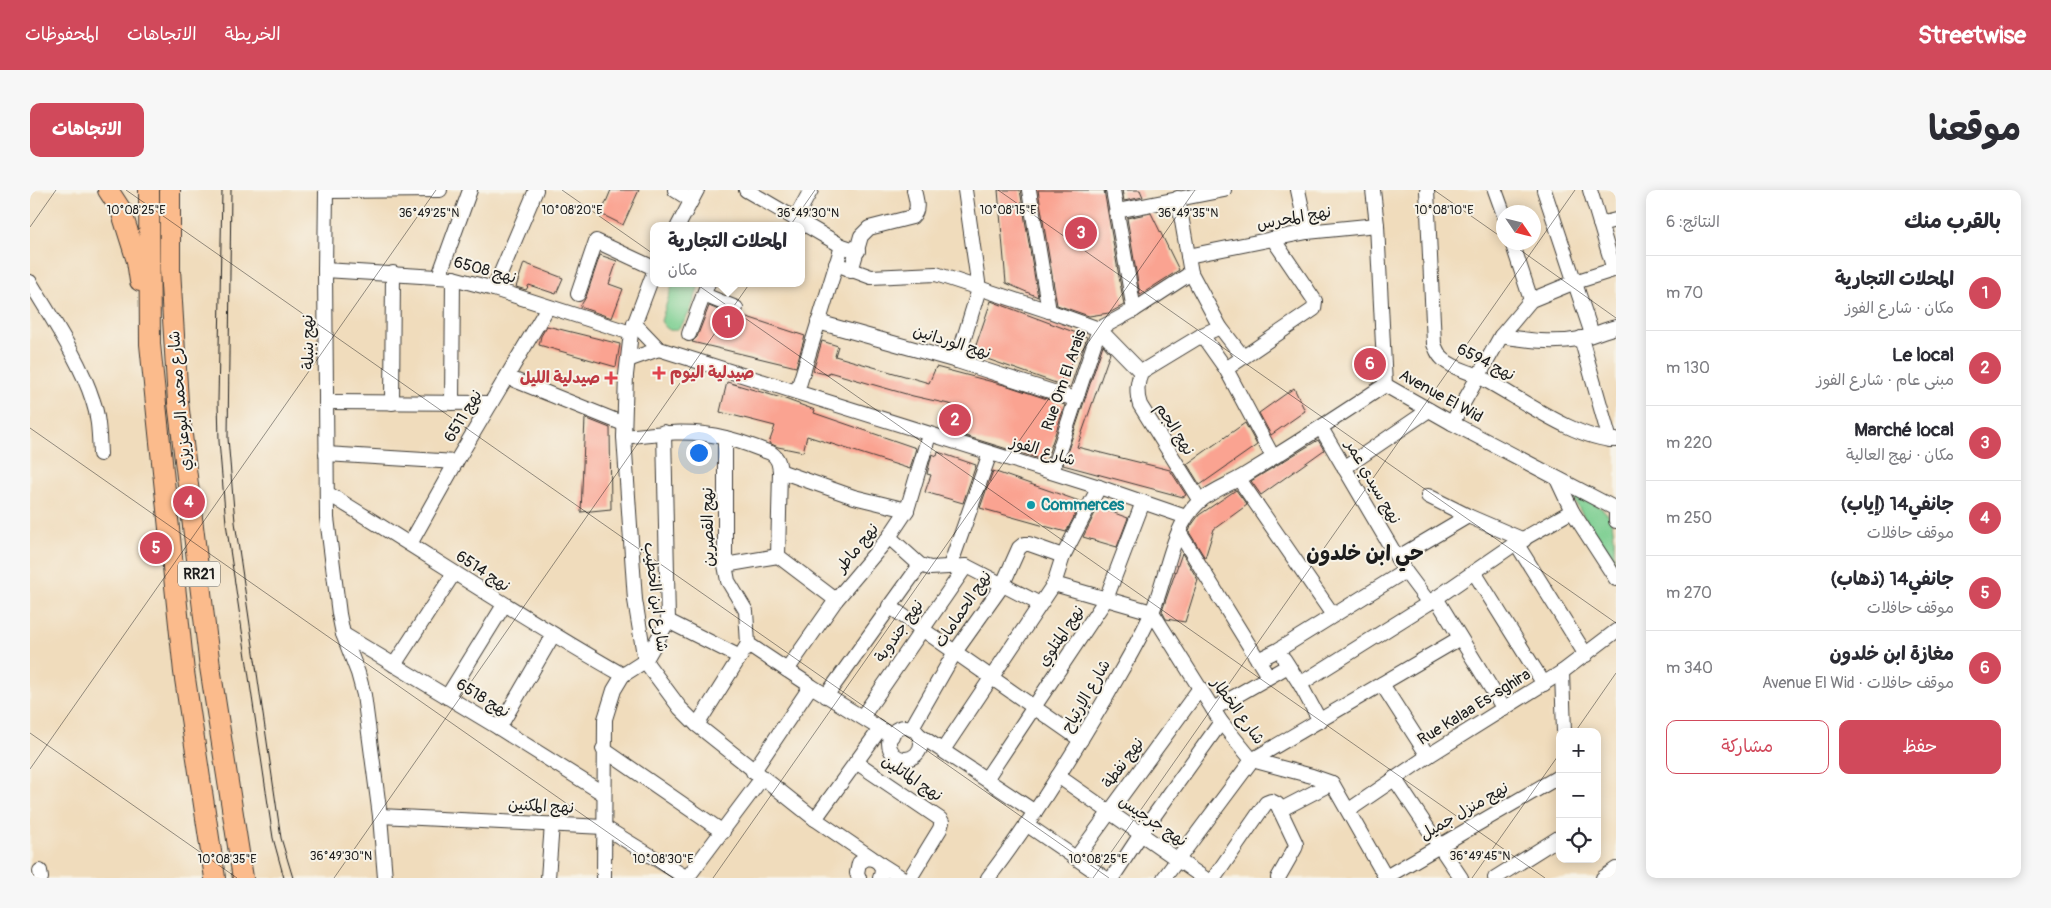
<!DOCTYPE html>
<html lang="ar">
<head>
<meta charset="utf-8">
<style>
  body { margin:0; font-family:Pangolin,"Playpen Sans Arabic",sans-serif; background:#f7f7f7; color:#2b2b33; direction:rtl }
  .controls { position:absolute; right:15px; bottom:15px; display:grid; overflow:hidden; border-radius:10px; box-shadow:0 2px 12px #0003 }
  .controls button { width:45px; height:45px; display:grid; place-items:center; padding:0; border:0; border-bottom:1px solid #e1e1e2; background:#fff; color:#2b2b33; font:25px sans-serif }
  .compass { position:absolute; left:1466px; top:15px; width:45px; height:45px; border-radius:50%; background:#fff; box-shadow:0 2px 12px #0003; rotate:125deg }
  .you { position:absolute; left:668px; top:262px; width:18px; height:18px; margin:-12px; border:4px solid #fff; border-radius:50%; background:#1a73e8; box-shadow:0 0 0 8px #1a73e833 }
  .badge { display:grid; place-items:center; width:32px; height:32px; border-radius:50%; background:#d1495b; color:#fff; font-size:16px; font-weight:700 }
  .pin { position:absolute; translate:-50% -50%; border:2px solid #fff; box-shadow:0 1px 5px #0006 }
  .popup { position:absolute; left:620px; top:32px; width:155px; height:65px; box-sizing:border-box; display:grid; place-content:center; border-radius:10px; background:#fff; filter:drop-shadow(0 1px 4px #0005); font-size:16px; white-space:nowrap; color:#7c7c81 }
  .popup b { font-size:19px; color:#2b2b33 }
  .popup::after { content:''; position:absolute; left:50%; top:100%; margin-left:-10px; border:10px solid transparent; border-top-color:#fff }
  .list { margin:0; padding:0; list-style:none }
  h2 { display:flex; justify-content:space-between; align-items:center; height:65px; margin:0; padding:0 20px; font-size:21px }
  h2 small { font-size:16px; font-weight:400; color:#7c7c81 }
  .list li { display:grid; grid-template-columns:32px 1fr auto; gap:15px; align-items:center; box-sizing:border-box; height:75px; padding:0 20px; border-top:1px solid #e1e1e2 }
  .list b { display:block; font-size:19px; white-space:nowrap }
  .list p { margin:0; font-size:16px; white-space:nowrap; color:#7c7c81 }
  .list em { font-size:16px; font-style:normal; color:#7c7c81 }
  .actions { display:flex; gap:10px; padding:15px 20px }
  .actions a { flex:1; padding:11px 0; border:1px solid #d1495b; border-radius:10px; text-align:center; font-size:18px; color:#d1495b }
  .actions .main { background:#d1495b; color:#fff }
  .icon { flex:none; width:28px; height:28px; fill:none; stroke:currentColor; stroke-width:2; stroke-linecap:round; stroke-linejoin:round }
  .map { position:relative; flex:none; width:1586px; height:688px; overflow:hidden; direction:ltr; border-radius:10px }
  header { display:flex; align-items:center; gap:30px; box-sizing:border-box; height:70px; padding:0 25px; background:#d1495b; color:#fff }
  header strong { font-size:24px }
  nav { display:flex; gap:28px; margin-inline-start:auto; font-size:18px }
  .intro { display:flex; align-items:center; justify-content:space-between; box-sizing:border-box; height:120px; padding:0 30px }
  h1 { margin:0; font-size:35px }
  .button { padding:12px 22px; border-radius:10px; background:#d1495b; color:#fff; font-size:18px; font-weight:700 }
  main { display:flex; gap:30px; padding:0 30px }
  aside { flex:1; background:#fff; border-radius:10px; box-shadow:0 2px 12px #0003 }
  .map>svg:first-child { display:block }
  .green { fill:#7ace90; stroke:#4b7556 }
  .building { fill:#faa391 }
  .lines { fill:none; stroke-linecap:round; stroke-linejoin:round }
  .minor-casing { stroke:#3c3934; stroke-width:16 }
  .highway-casing { stroke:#3c3934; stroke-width:22 }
  .minor { stroke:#fff; stroke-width:14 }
  .highway { stroke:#fbbb8c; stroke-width:20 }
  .tram { stroke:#1c1c1c; stroke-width:1 }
  .ticks { fill:none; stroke:#1c1c1c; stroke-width:1; stroke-opacity:0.45 }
  .health-dot { fill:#e0444e; stroke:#f7f3e8; stroke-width:2 }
  .culture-dot { fill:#0f9aa8; stroke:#f7f3e8; stroke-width:2 }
  .labels { text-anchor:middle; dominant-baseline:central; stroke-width:4; stroke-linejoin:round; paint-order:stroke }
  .shield { fill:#f7f3e8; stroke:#5e5c59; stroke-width:1 }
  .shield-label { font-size:15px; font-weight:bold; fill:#1c1c1c }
  .street-label { font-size:16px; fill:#1c1c1c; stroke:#f7f3e8 }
  .health-label { font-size:16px; font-weight:bold; fill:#be3a42; stroke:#f7f3e8; text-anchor:start }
  .culture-label { font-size:16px; font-weight:bold; fill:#0d838f; stroke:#f7f3e8; text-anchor:start }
  .district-label { font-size:21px; font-weight:bold; fill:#1c1c1c; stroke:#f7f3e8 }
  .ticks-label { font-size:12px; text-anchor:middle; fill:#1c1c1c; stroke:#f7f3e8; stroke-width:4; stroke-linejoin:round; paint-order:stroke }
</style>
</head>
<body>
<header>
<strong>Streetwise</strong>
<nav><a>الخريطة</a><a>الاتجاهات</a><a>المحفوظات</a></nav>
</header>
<div class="intro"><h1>موقعنا</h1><a class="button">الاتجاهات</a></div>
<main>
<aside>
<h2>بالقرب منك<small>النتائج: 6</small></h2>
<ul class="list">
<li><span class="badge">1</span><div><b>المحلات التجارية</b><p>مكان · شارع الفوز</p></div><em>70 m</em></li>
<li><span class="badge">2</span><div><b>Le local</b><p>مبنى عام · شارع الفوز</p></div><em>130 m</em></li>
<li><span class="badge">3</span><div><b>Marché local</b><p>مكان · نهج العالية</p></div><em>220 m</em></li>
<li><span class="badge">4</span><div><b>جانفي14 (إياب)</b><p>موقف حافلات</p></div><em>250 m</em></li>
<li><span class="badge">5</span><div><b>جانفي14 (ذهاب)</b><p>موقف حافلات</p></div><em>270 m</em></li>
<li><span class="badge">6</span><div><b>مغازة ابن خلدون</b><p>موقف حافلات · Avenue El Wid</p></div><em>340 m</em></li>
</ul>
<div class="actions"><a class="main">حفظ</a><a>مشاركة</a></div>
</aside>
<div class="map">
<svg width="1586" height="688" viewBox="0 0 1586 688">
  <rect width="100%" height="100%" fill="#f7f3e8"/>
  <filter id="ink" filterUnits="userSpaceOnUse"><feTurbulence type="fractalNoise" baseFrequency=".02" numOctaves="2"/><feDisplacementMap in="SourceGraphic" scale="10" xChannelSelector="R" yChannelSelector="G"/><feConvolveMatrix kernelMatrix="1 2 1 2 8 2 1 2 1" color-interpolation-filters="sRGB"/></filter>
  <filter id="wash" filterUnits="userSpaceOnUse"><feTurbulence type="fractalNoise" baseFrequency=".0096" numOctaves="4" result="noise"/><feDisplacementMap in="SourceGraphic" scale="20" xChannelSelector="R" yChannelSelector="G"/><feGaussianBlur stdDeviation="1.12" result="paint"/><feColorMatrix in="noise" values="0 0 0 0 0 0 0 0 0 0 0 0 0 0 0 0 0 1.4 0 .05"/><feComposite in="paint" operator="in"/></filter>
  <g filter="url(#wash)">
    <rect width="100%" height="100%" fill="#f0dcbc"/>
    <g class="green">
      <path d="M 643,93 L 669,93 C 666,108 649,162 631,131 Z"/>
      <path d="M 1538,300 C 1549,306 1573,316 1579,326 C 1586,336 1584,365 1584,378 Z"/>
    </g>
    <g id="blocks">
      <g class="building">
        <polygon points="581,0 609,0 593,35 571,24"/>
        <polygon points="968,0 990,0 1008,107 976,93"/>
        <polygon points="1008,0 1074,0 1094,115 1079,123 1059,126 1027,115"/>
        <polygon points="1092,0 1110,0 1113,7 1094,11"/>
        <polygon points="1121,23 1149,80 1110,105 1097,28"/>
        <polygon points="570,65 587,71 579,94 593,99 582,128 550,117 556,107"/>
        <polygon points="494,73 533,88 526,104 499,95 496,100 486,97"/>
        <polygon points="961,111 1057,147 1040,198 943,164"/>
        <polygon points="679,116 703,126 711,125 775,146 766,177 662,152 667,147"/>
        <polygon points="517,136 590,154 586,177 509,155 511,146"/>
        <polygon points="792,151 808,156 805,166 899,193 906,177 978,196 1035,215 1016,271 916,240 923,215 883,206 799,182 799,185 783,181"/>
        <polygon points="1073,155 1080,163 1047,257 1140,280 1156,305 1153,307 1033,275"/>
        <polygon points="697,192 755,209 785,220 784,223 886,258 880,279 777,246 773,262 748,257 739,253 745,236 690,222"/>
        <polygon points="1264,198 1275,221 1241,245 1229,223"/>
        <polygon points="555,228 580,238 581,319 551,322"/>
        <polygon points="1215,233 1227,255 1170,295 1157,274"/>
        <polygon points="1288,250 1294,260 1231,305 1221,291"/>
        <polygon points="908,262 946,275 933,313 895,302 901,285 897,284 902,264 907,266"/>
        <polygon points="963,281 1052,312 1036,342 950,318"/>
        <polygon points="1206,300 1217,315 1184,339 1175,368 1159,342 1161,336 1169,325"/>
        <polygon points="1068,317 1098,328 1087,357 1053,347"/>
        <polygon points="1152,363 1168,390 1155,432 1136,429 1132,421"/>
      </g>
    </g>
  </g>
  <g filter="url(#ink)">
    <use href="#blocks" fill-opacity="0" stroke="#3c3934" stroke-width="1"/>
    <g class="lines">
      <g class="minor-casing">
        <g id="minor">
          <polyline points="296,0 295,80 297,328 309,424 313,444 328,483 334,505 350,626 355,688"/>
          <polyline points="645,0 661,10"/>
          <polyline points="716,0 812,56 828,61"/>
          <polyline points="999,0 1019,121"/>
          <polyline points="1083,0 1104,120"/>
          <polyline points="1268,0 1277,42"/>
          <polyline points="1343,0 1347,35 1355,195 1422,233 1586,319 1586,331"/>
          <path d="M 1397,0 L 1404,154 C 1407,161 1408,165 1414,170 C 1423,178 1437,181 1448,186 C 1486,205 1545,250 1586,250"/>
          <polyline points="1465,0 1474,25"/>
          <polyline points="1514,0 1562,144"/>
          <polyline points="1560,0 1584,80"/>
          <polyline points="296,1 410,0"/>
          <polyline points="1087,21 1194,0"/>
          <polyline points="765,29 781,0"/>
          <polyline points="1570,34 1586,30"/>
          <polyline points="648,36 667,0"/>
          <polyline points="1482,52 1501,110"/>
          <polyline points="1158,66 1277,42 1347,35"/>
          <polyline points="806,74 841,87 906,84 1019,121 1069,139 1111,182"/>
          <polyline points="295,80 423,88 464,99 601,143"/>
          <path d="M 821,81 L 831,46 L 839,38 L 882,27 C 890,20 886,9 884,0"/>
          <polyline points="624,82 601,143 596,185 594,247 605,410 615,471 650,518 667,535 785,629 842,668"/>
          <polyline points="1161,83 1190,137 1213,167"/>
          <polyline points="409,86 440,0"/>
          <path d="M 0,92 C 22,129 50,170 63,211 C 69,228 69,246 70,264"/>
          <polyline points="464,99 506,0"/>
          <polyline points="548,104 566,51 624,78"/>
          <polyline points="674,105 706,118"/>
          <polyline points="788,132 927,171 1045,209"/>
          <polyline points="604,133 629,159 1069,297 1156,327"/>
          <polyline points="659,144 678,93"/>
          <polyline points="1172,145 1196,179 1243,267"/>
          <path d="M 1471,146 C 1497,150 1523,154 1549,149 C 1561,146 1574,140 1586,137"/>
          <polyline points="1551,148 1580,250"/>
          <polyline points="598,170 629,159"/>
          <polyline points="927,171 949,99 935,0"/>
          <polyline points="1196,179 1284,119 1285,111 1243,49"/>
          <polyline points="477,187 594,234"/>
          <polyline points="767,202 812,56"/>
          <polyline points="296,212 461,213"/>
          <polyline points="362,213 363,83"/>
          <polyline points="422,213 423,88"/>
          <polyline points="1422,233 1471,146 1501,110 1545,92 1586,79"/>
          <polyline points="1291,238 1375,381 1399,413"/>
          <path d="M 594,247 C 628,243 662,239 696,248 C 711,251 726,258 741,263 C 748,268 749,273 750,281 L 748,366"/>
          <polyline points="695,248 695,375 698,391 716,421 718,454"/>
          <polyline points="296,264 426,272"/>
          <polyline points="1314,278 1399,220"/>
          <polyline points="750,281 824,307 877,320"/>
          <polyline points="1022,282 1069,139 1104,120 1161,83 1148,8"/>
          <polyline points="1209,289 1303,425"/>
          <polyline points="1527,289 1542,321 1586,389"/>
          <path d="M 297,303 C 396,363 492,428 593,485"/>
          <polyline points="1398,306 1438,326 1494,350"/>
          <path d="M 1170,311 L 1110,215 C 1106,203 1107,194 1111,182 L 1172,145 L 1190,137"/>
          <polyline points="1149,342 1238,486"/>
          <polyline points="859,347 890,375 900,378 936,376 1010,414"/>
          <polyline points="1486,353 1556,465"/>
          <polyline points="380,354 426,272 518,117"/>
          <polyline points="1367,368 1438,326"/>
          <polyline points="695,375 748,366 806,410"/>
          <polyline points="920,376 960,263"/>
          <polyline points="1444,382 1514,494"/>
          <polyline points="1024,394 1122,422 1191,532 1222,570 1282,586 1302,593 1356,688"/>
          <polyline points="1406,408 1474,519"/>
          <polyline points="859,416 1051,550"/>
          <polyline points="638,431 710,467"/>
          <polyline points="313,444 469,538 574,604"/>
          <polyline points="1254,469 1270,494 1290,531"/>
          <polyline points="1228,470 1248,460 1375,381"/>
          <polyline points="364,475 424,383"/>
          <polyline points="757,480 806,410 859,347 877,320 899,245"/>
          <polyline points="1532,482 1534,542"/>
          <polyline points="1270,494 1399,413 1486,353 1542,321"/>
          <polyline points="1352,494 1398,566"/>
          <polyline points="796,506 890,375"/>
          <polyline points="417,507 474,415"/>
          <polyline points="1183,519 1258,476"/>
          <polyline points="832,527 936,376"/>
          <polyline points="667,535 718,454 781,496 862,546"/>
          <circle cx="875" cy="553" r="16"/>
          <polyline points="469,538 523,445"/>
          <polyline points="881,539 925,462 972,396 989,358 994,354 999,354 1033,366"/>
          <polyline points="889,545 1005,622"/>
          <polyline points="573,559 693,642"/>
          <polyline points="913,560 1024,394 1033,366 1069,297"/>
          <polyline points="826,572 910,629 912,632 910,639 880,688"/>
          <polyline points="723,582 781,496"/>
          <polyline points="1028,586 1174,688"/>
          <polyline points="1364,588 1431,688"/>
          <polyline points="956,589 1076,409 1113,312"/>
          <polyline points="1250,620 1302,593"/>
          <polyline points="1319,620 1398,566 1532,482 1586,441"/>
          <polyline points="350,626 574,637 657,688"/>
          <polyline points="785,629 850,539"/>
          <polyline points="996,634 1075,688"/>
          <polyline points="1046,668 1170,498"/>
          <polyline points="850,674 872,688"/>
          <polyline points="10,681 11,688"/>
          <polyline points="1356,687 1530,586"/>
          <polyline points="518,688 522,634"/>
          <polyline points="574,688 575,529 584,500 593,485 615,471 638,431 634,242"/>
          <polyline points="657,688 732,588"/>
          <path d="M 829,688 L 827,683 L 829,673 L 837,668 C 849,669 855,677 850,688"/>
          <path d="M 958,688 C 1001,632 1038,572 1074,511 C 1090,482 1109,452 1122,422 C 1137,388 1141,337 1169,312 C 1182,300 1201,294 1215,285 C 1262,256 1309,226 1355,195"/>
          <polyline points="1082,688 1111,644 1191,532"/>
          <polyline points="1134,688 1222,570 1430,448"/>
          <polyline points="1184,688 1236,613 1241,611 1247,614 1266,654 1265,658 1248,688"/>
          <polyline points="1465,688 1530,647"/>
          <polyline points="1573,688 1586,679"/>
        </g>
      </g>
      <g class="highway-casing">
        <g id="highway">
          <polyline points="78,0 91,20 107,71 110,91"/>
          <polyline points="119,0 120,154 126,214 154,482 185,688"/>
          <polyline points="140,0 140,79 148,212 180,477 213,688"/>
        </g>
      </g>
      <use href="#minor" class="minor"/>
      <use href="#highway" class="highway"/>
      <g class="tram">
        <polyline points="192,0 188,211 189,251 196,333 243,648 254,688"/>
        <polyline points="201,0 198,248 205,332 251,648 263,688"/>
      </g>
    </g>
  </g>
  <path class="ticks" d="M 96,0 L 1079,688M 532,0 L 1515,688M 968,0 L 1586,433M 1404,0 L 1474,49M 0,37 L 26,0M 1479,52 L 1586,128M 0,238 L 643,688M 1545,542 L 1586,483M 0,543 L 207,688M 0,579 L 406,0M 304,688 L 785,0M 683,688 L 1165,0M 1063,688 L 1545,0M 1442,688 L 1530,563"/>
  <g class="health-dot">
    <path d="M626.5 175.5h5v5h5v5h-5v5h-5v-5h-5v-5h5z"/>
    <path d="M578.5 180.5h5v5h5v5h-5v5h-5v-5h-5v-5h5z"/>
  </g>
  <circle class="culture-dot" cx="1001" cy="315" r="5"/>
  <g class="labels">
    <rect class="shield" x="148" y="371.5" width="42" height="25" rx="4"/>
    <g class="shield-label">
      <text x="169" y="384">RR21</text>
    </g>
    <g class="street-label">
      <text transform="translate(1264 28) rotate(-10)">نهج المحرس</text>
      <text transform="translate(455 80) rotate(15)">نهج 6508</text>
      <text transform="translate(278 152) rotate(-91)">نهج بنبلة</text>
      <text transform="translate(922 152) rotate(17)">نهج الوردانين</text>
      <text transform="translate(1456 172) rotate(27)">نهج 6594</text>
      <text transform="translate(1034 190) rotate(-71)">Rue Om El Arais</text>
      <text transform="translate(1411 206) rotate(29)">Avenue El Wid</text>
      <text transform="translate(150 211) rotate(-95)">شارع محمد البوعزيزي</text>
      <text transform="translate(433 226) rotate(-59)">نهج 6511</text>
      <text transform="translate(1145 239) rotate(58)">نهج الجم</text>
      <text transform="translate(1013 261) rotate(17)">شارع الفوز</text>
      <text transform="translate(1343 292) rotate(60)">نهج سيدي عمر</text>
      <text transform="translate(678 337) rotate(-91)">نهج القصرين</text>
      <text transform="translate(827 358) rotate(-51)">نهج ماطر</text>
      <text transform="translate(453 381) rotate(33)">نهج 6514</text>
      <text transform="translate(626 407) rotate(83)">شارع ابن الخطيب</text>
      <text transform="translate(933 419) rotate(-56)">نهج الحمامات</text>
      <text transform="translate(869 441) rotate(-55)">نهج جندوبة</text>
      <text transform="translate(1031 446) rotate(-56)">نهج المتلوي</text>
      <text transform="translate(1056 506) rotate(-60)">شارع الإرتياح</text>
      <text transform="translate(453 508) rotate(31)">نهج 6518</text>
      <text transform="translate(1444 517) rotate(-32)">Rue Kalaa Es-sghira</text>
      <text transform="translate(1208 521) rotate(54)">شارع الخطار</text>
      <text transform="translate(1093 573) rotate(-54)">نهج نفطة</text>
      <text transform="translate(882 588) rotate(34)">نهج الماتلين</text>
      <text transform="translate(511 616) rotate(3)">نهج المكنين</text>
      <text transform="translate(1434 621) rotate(-30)">نهج منزل جميل</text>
      <text transform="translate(1123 631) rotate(34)">نهج جرجيس</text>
    </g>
    <g class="health-label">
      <text x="640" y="183">صيدلية اليوم</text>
      <text x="570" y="188" text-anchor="end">صيدلية الليل</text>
    </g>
    <g class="culture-label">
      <text x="1011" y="315">Commerces</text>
    </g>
    <g class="district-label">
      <text x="1335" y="363">حي ابن خلدون</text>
    </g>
  </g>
  <g class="ticks-label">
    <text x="542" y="24">10°08'20"E</text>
    <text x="106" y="24">10°08'25"E</text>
    <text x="978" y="24">10°08'15"E</text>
    <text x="1414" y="24">10°08'10"E</text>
    <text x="399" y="27">36°49'25"N</text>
    <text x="778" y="27">36°49'30"N</text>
    <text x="1158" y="27">36°49'35"N</text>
    <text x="311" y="670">36°49'30"N</text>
    <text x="1450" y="670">36°49'45"N</text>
    <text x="197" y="673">10°08'35"E</text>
    <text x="633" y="673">10°08'30"E</text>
    <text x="1068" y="673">10°08'25"E</text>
  </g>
</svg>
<div class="controls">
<button>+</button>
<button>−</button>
<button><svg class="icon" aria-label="locate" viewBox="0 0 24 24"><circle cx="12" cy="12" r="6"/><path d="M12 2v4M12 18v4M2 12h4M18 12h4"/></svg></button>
</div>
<svg class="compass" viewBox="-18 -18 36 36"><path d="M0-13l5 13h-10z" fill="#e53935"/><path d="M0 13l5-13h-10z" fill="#7c7c81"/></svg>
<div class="you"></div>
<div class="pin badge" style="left:698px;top:132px">1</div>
<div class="popup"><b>المحلات التجارية</b>مكان</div>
<div class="pin badge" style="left:925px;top:230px">2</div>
<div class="pin badge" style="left:1051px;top:43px">3</div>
<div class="pin badge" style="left:159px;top:312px">4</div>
<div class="pin badge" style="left:126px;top:358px">5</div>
<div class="pin badge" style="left:1340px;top:174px">6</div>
</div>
</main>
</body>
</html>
